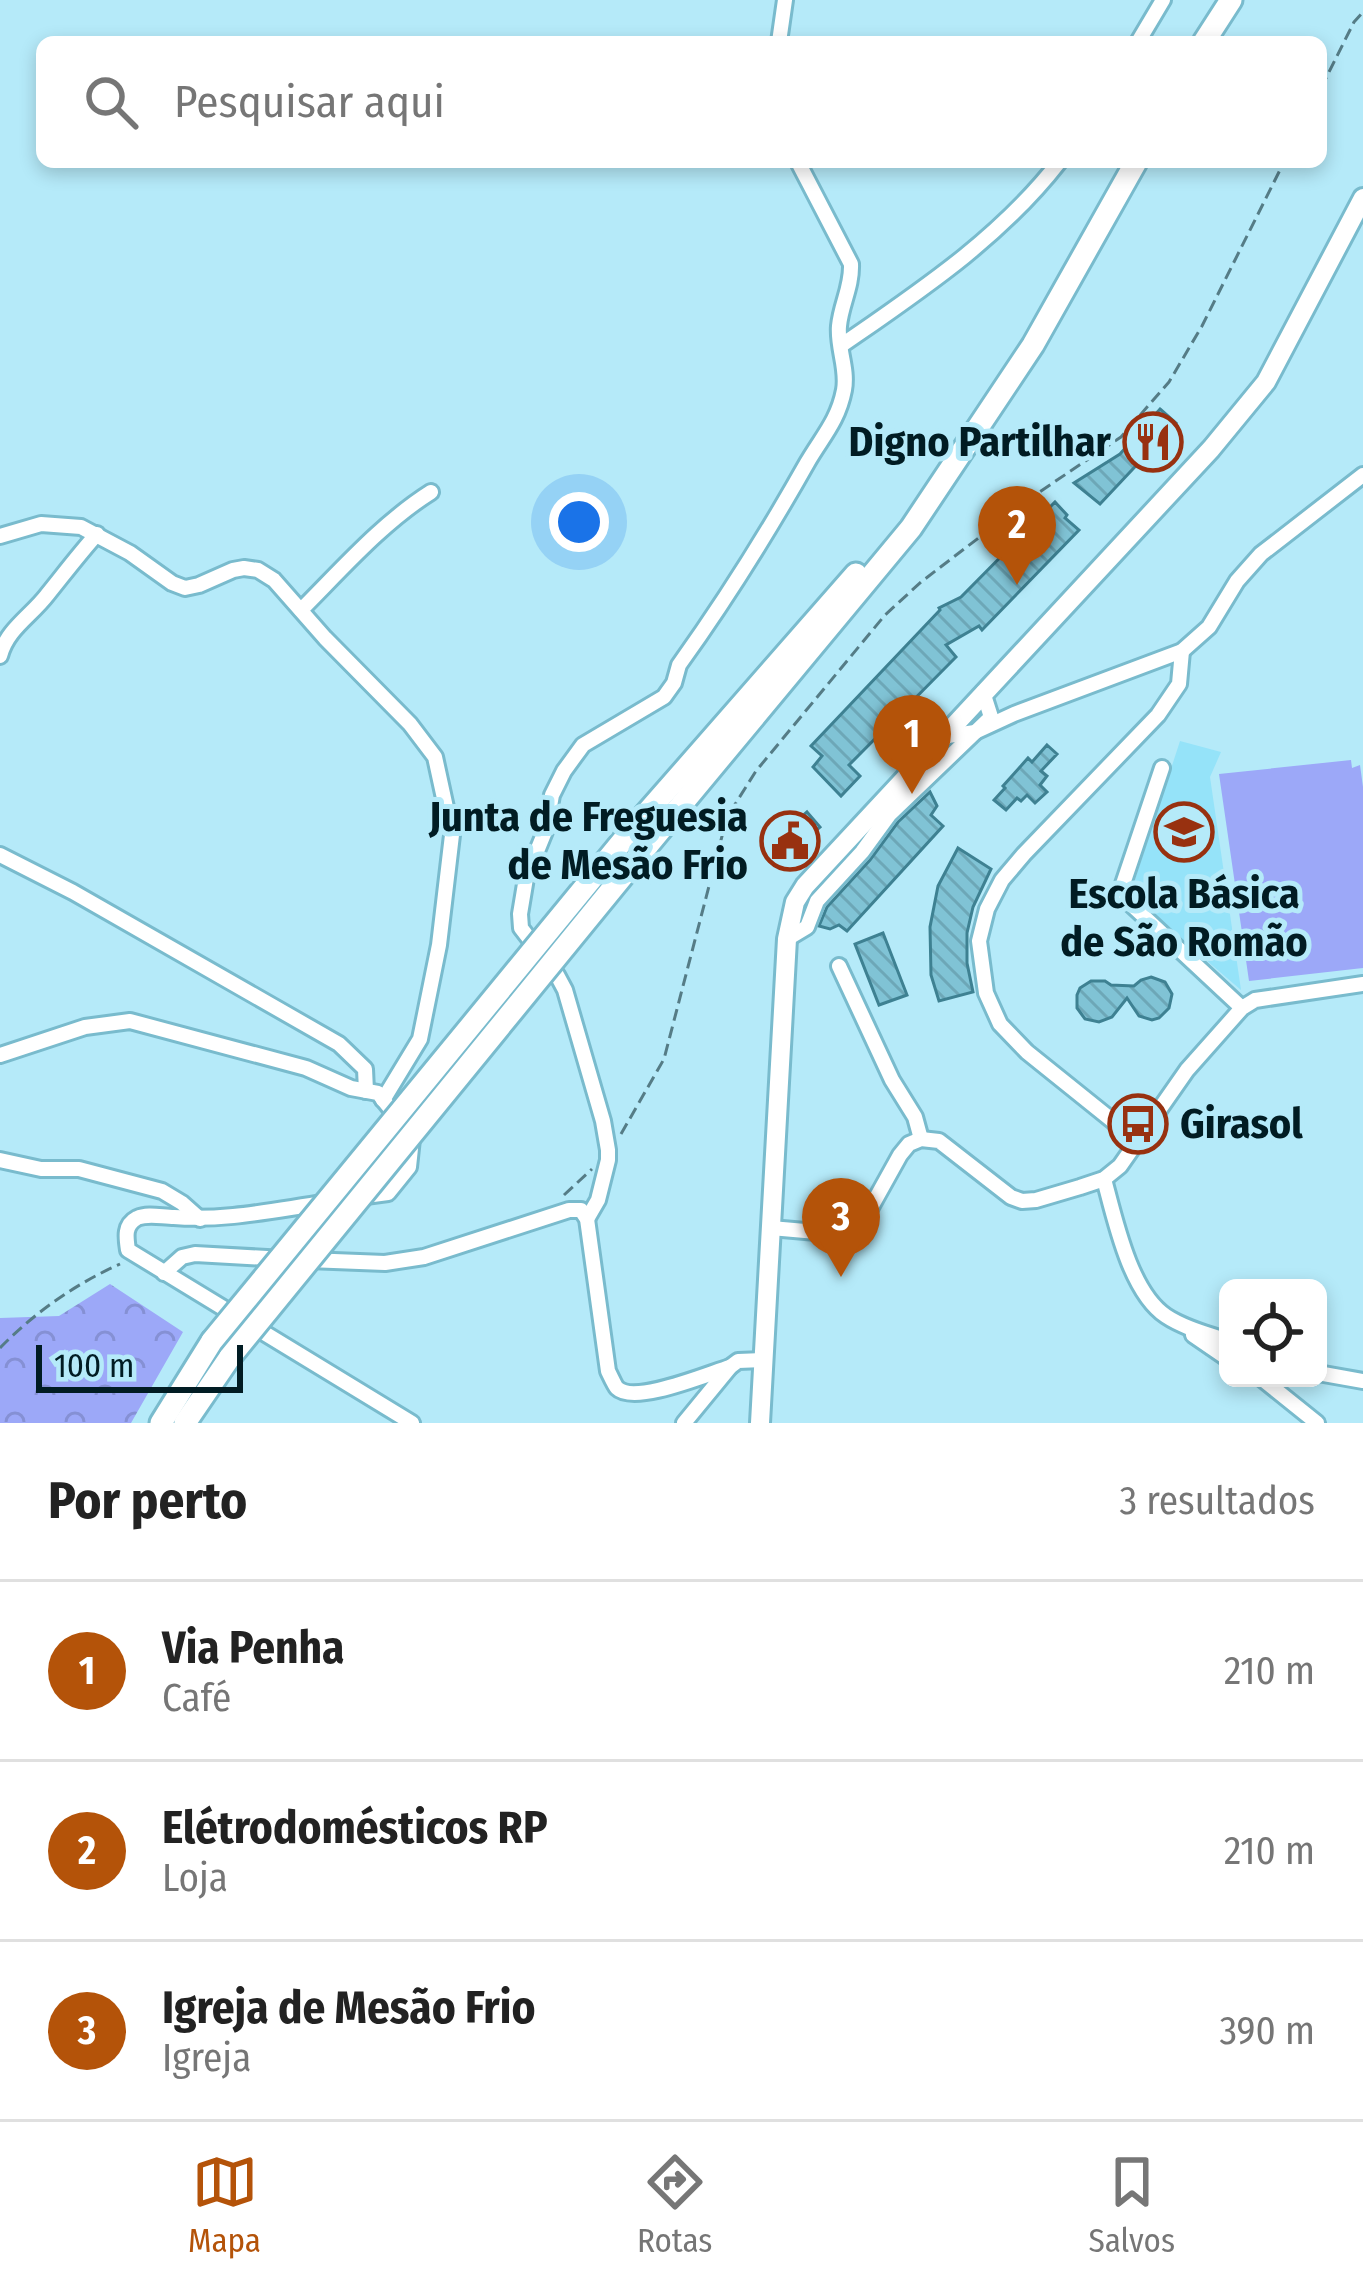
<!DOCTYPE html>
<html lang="pt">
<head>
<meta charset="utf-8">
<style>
  body { margin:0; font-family:"Fira Sans Condensed",sans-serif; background:#f6f6f6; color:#222 }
  .controls { position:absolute; right:36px; bottom:36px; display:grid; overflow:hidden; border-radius:18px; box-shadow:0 6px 18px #0003 }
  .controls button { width:108px; height:108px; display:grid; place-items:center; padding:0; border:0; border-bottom:3px solid #e0e0e0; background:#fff; color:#222; font:60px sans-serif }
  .scale { position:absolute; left:36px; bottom:30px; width:207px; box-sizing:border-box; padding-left:12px; border:6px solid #011c23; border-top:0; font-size:33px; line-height:42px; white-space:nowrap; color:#011c23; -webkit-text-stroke:9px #b5eaf9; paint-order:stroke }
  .you { position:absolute; left:579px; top:522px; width:42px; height:42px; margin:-30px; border:9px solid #fff; border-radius:50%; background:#1a73e8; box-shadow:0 0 0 18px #1a73e833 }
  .badge { display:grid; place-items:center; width:78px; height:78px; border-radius:50%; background:#b45309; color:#fff; font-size:39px; font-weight:700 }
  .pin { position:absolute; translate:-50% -99px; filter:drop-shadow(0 3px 6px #0008) }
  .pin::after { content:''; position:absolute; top:63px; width:42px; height:36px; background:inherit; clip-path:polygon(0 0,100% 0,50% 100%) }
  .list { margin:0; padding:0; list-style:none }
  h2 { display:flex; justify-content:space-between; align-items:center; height:156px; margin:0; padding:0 48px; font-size:51px }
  h2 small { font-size:39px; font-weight:400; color:#767676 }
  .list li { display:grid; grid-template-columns:78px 1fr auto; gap:36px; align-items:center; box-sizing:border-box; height:180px; padding:0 48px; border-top:3px solid #e0e0e0 }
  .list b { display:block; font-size:45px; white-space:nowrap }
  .list p { margin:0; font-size:39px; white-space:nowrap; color:#767676 }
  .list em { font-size:39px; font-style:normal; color:#767676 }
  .icon { flex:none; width:66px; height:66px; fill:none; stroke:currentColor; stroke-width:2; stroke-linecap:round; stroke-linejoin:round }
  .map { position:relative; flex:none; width:1363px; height:1423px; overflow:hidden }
  .search { position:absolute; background:#fff; box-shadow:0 6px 18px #0003; left:36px; right:36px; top:36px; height:132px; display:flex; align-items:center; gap:30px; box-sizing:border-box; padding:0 42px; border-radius:18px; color:#767676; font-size:45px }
  .sheet { height:696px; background:#fff }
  nav { display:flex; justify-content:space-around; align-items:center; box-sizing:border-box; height:168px; border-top:3px solid #e0e0e0; background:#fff; font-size:33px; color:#767676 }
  nav a { display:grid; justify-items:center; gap:6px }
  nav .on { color:#b45309 }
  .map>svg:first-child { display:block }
  .built { fill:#95e3f9 }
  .green { fill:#9ca8f8 }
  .forest { fill:url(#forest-crowns) }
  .building { fill:url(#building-back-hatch); stroke:#3e8192; stroke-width:3 }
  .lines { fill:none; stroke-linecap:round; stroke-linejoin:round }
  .minor-casing { stroke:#79bbcd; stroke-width:20 }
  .major-casing { stroke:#79bbcd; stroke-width:24 }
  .highway-casing { stroke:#79bbcd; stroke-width:27 }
  .path { stroke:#557c86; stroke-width:3; stroke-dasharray:12 6; stroke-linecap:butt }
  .minor { stroke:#fff; stroke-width:14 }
  .major { stroke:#fff; stroke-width:18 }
  .highway { stroke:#fff; stroke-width:21 }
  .highway-bridge-casing { stroke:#79bbcd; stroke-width:27; stroke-linecap:butt }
  .highway-bridge { stroke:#fff; stroke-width:21 }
  .labels { text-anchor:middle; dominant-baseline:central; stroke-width:10; stroke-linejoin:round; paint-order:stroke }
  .poi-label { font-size:42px; font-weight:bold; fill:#011c23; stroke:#b5eaf9; text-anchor:end }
</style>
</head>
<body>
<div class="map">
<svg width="1363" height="1423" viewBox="0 0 1363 1423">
  <defs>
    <pattern id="forest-crowns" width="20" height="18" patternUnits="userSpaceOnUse" patternTransform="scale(3)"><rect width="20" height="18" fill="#9ca8f8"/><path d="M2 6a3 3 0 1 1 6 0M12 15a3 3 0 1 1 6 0" fill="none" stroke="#8590d4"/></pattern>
    <pattern id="building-back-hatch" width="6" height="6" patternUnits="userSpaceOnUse" patternTransform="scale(3)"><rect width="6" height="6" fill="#80c3d5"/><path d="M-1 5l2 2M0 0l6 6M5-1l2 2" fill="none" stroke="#6da7b7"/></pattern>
  </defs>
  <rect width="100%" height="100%" fill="#b5eaf9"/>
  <polygon class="built" points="1180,741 1221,752 1210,777 1241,990 1136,900 1131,892"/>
  <polygon class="green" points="1351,760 1352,768 1360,765 1363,787 1363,968 1249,981 1219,774"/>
  <polygon class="forest" points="110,1284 183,1332 131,1423 0,1423 0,1318 59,1316"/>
  <g class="building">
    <polygon points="1160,409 1176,423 1100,504 1074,483 1120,454"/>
    <polygon points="1055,502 1067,515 1065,518 1079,530 982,630 979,626 946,645 956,657 849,765 860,776 841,796 813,767 822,756 811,746 940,610 939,608 961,597"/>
    <polygon points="1047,745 1057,754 1041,771 1047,776 1040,785 1047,792 1035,803 1027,795 1021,801 1017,798 1006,810 994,800 1005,788 1003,786 1028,758 1032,762"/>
    <polygon points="930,792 937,806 931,815 943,826 847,931 839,925 830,929 819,926 827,907 870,860 898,822"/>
    <polygon points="807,812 820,827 813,833 817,837 783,867 762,844 777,830 781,835"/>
    <polygon points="958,848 991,869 973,907 967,933 967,963 973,992 939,1001 931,975 930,927 938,886"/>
    <polygon points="883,933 907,995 879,1005 855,944"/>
    <polygon points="1151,977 1165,982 1172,994 1169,1008 1159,1018 1152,1020 1139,1016 1127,998 1112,1017 1099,1022 1085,1019 1077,1008 1077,995 1080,988 1091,981 1105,981 1111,985 1134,986 1141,980"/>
  </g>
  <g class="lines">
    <g class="minor-casing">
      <g id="minor">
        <polyline points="779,42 785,0"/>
        <polyline points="1138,42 1163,0"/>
        <path d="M 842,345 C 920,291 1000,238 1059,162"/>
        <polyline points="0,536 41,524 81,527 130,553 172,583 185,588 199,585 233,570 244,568 258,570 274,580 325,638 410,724 435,757 452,835 439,945 420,1039 383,1100"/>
        <path d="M 301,610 C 342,569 382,523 431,492"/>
        <path d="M 0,656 C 7,629 31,616 47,595 C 64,574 79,554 97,534"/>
        <polyline points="941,737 975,732 1014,714 1182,651 1209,627 1237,581 1261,554 1363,475"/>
        <polyline points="1162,768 1123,884 1122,896 1242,1008"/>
        <polyline points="0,855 73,892 339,1044 365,1069 366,1091"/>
        <polyline points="787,939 807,927 817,901 862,852 889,815 991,717 983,692"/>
        <polyline points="839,966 892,1080 915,1117 921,1139"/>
        <polyline points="0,1055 85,1027 130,1021 306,1068 351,1088 378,1093 400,1121"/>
        <polyline points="1139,1142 1027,1052 1000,1024 986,993 979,941 987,909 1002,880 1024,854 1158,715 1179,684 1182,651"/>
        <polyline points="0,1160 41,1169 79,1169 162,1191 182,1203 200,1219"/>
        <path d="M 1104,1179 C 1115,1220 1130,1292 1166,1316 C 1184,1328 1208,1334 1228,1341"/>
        <polyline points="358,1197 388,1193 409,1167 412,1139"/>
        <path d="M 324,1203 C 274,1210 225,1221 174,1217 C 162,1217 148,1213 137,1218 C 124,1225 126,1237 128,1250 L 412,1423"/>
        <path d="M 587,1219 L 598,1200 L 608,1160 L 608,1150 L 603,1121 L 565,990 L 557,975 L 521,928 L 520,914 L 526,878 L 546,829 L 552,795 L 564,771 L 583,745 L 664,697 L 674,683 L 679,665 C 727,598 767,534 807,463 C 822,437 838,421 844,390 C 848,368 837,348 839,326 C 841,304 852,287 851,264 L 798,162"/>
        <polyline points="771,1228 839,1234 857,1227 865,1218 900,1155 909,1144 921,1139 939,1141 1011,1197 1022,1201 1036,1200 1080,1187 1104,1179 1120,1166 1187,1070 1242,1008 1255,1000 1363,984"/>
        <path d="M 308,1260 L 385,1263 L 424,1257 L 569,1210 L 581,1210 L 587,1219 L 608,1371 C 609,1373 615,1386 617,1388 C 634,1405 707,1374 730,1367"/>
        <polyline points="164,1273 182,1257 195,1254 285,1259"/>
        <polyline points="1193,1335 1228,1359"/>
        <polyline points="1318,1373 1363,1381"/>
        <polyline points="1261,1378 1317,1423"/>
        <polyline points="684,1423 730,1367 738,1361 763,1360"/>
      </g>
    </g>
    <g class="major-casing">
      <polyline id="major" points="760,1423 787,939 795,902 805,886 1211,449 1266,382 1363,198"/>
    </g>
    <g class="highway-casing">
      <g id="highway">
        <polyline points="1204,42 1231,0"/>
        <polyline points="630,832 856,574"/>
        <polyline points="648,845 911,528 1033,345 1136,162"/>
        <polyline points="161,1423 212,1341"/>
        <polyline points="185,1423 230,1357"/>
      </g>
    </g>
    <g class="path">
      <polyline points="1321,88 1354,22 1363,12"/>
      <polyline points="621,1134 664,1059 727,817 756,771 885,615 921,582 1032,497 1121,437 1169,382 1202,326 1284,162"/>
      <polyline points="564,1195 592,1169"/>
      <path d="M 0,1348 C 34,1313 75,1284 120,1264"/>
    </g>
    <use href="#minor" class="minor"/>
    <use href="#major" class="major"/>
    <use href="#highway" class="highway"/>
    <g class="highway-bridge-casing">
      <g id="highway-bridge">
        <polyline points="212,1341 630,832"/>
        <polyline points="230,1357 648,845"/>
      </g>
    </g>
    <use href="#highway-bridge" class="highway-bridge"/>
  </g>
  <defs>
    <g id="restaurant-ring" transform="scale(3)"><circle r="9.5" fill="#b5eaf9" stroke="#983110" stroke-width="1.5"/><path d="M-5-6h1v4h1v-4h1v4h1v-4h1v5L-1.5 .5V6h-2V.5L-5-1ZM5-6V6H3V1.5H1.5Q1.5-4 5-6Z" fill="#983110"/></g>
    <g id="school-ring" transform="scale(3)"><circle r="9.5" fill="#b5eaf9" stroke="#983110" stroke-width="1.5"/><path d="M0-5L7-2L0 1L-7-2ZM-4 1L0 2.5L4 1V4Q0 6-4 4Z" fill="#983110"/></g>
    <g id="civic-ring" transform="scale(3)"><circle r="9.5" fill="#b5eaf9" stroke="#983110" stroke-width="1.5"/><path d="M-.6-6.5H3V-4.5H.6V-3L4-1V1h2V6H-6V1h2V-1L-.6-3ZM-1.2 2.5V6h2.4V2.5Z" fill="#983110"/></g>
    <g id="bus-ring" transform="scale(3)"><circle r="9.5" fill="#b5eaf9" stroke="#983110" stroke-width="1.5"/><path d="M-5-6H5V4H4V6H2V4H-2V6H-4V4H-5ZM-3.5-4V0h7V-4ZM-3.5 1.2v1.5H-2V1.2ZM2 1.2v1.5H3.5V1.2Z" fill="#983110"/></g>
  </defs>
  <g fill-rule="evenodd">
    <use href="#restaurant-ring" x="1153" y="442"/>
    <use href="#school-ring" x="1184" y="832"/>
    <use href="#civic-ring" x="790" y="841"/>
    <use href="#bus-ring" x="1138" y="1124"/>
  </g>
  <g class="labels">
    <g class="poi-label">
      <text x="1111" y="442">Digno Partilhar</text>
      <text x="748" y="817">Junta de Freguesia<tspan x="748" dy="48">de Mesão Frio</tspan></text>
      <text x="1184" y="894" text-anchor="middle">Escola Básica<tspan x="1184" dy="48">de São Romão</tspan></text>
      <text x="1180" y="1124" text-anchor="start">Girasol</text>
    </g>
  </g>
</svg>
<div class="controls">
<button><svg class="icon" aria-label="locate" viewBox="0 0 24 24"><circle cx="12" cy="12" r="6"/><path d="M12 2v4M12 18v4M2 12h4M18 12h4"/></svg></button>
</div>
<div class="scale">100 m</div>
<div class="you"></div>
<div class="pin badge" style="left:912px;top:794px">1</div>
<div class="pin badge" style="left:1017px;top:585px">2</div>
<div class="pin badge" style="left:841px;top:1277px">3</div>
<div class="search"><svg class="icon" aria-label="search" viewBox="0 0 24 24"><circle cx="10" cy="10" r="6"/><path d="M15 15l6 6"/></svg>Pesquisar aqui</div>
</div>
<section class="sheet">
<h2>Por perto<small>3 resultados</small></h2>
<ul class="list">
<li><span class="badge">1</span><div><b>Via Penha</b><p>Café</p></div><em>210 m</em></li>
<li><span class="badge">2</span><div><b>Elétrodomésticos RP</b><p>Loja</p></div><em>210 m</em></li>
<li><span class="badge">3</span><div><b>Igreja de Mesão Frio</b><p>Igreja</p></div><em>390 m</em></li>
</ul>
</section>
<nav>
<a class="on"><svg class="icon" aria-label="map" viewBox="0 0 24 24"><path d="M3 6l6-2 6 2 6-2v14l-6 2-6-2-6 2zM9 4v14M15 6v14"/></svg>Mapa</a>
<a><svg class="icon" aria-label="directions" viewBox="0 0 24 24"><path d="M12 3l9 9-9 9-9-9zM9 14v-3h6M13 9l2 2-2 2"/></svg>Rotas</a>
<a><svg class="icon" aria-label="saved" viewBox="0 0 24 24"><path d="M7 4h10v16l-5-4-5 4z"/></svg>Salvos</a>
</nav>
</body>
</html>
